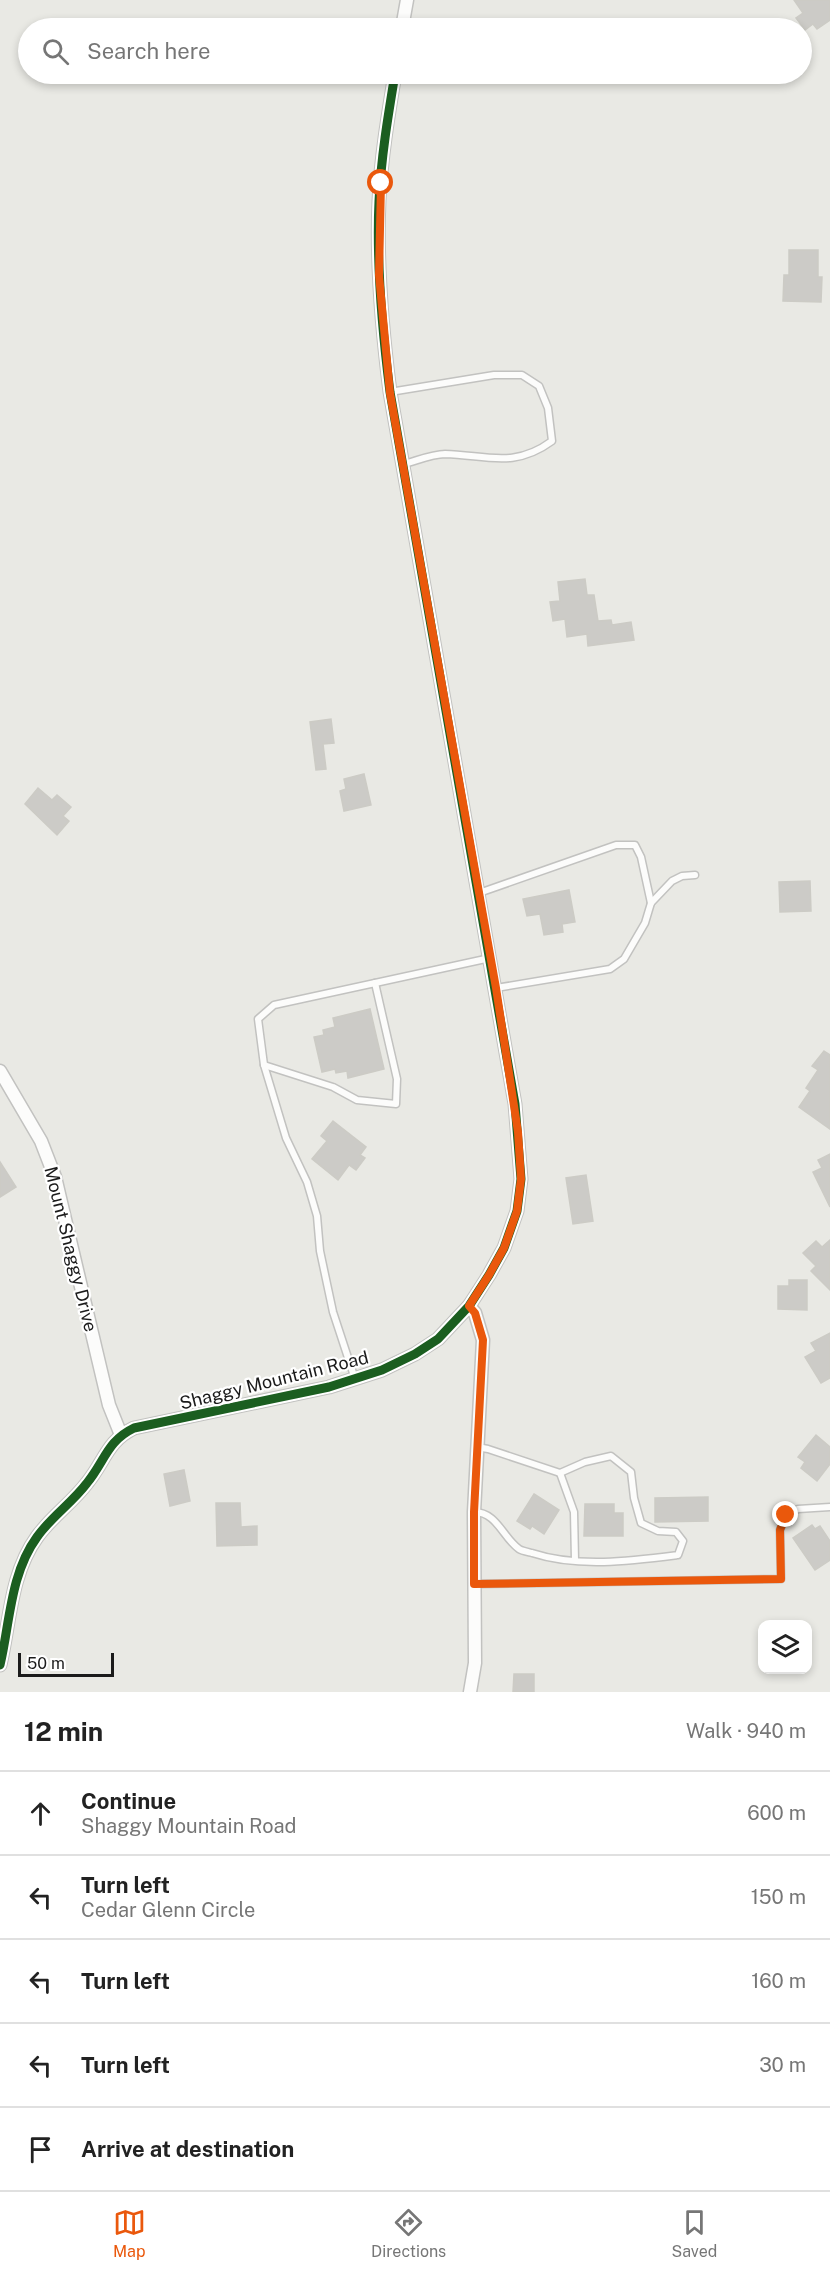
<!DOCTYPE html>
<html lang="en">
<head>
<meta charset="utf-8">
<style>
  body { margin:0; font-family:"Public Sans",sans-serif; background:#f2f2f2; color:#222 }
  .controls { position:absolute; right:18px; bottom:18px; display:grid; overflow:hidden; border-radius:12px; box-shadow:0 3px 9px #0003 }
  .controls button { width:54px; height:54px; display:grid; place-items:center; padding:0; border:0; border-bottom:2px solid #e0e0e0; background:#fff; color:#222; font:30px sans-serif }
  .scale { position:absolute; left:18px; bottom:15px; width:96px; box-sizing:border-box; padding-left:6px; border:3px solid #1b1b1b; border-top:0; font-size:16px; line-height:21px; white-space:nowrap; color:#1b1b1b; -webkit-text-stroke:4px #fff; paint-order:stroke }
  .stop { position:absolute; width:18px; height:18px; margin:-14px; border:4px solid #ea580c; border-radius:50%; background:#fff }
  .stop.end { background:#ea580c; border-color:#fff; box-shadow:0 2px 6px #0008 }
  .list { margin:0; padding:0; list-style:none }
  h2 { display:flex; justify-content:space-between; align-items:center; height:78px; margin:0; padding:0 24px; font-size:26px }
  h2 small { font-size:20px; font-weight:400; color:#767676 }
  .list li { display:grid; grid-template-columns:39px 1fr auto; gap:18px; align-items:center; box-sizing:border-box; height:84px; padding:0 24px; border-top:2px solid #e0e0e0 }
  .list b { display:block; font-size:22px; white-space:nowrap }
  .list p { margin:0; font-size:20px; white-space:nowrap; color:#767676 }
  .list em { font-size:20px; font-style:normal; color:#767676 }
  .icon { flex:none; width:33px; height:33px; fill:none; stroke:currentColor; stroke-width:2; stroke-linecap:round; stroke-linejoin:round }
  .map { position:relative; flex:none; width:830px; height:1692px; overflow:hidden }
  .search { position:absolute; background:#fff; box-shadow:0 3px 9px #0003; left:18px; right:18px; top:18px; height:66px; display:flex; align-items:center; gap:15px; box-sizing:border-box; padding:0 21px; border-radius:33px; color:#767676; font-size:22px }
  .sheet { height:498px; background:#fff }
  nav { display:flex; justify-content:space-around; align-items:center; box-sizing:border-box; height:84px; border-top:2px solid #e0e0e0; background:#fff; font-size:16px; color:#767676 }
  nav a { display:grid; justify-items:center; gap:3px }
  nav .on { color:#ea580c }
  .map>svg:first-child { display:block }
  .building { fill:#cccbc7; stroke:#cccbc5; stroke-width:1.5 }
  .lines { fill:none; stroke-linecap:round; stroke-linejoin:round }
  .lane-casing { stroke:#c2c2c0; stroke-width:9 }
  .street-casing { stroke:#c2c2c0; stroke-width:15 }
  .lane { stroke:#fcfcfb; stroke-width:6 }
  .street { stroke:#fcfcfb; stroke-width:12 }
  .cycleway-casing { stroke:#fff; stroke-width:13 }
  .cycleway { stroke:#1b5e20; stroke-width:9 }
  .route { stroke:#ea580c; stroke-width:8 }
  .labels { text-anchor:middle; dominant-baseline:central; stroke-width:4.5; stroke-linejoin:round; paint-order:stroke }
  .street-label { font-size:18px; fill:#1b1b1b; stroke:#fff }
</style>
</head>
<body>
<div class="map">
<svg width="830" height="1692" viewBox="0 0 830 1692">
  <rect width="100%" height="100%" fill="#e9e9e4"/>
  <g class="building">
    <polygon points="794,0 830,0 830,20 817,29 813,24 805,30 796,18 803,13"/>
    <polygon points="789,250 818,250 818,277 822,277 821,302 783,301 784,275 789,275"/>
    <polygon points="585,579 587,595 594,595 598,621 611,620 612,625 631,622 634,640 588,646 587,634 567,637 565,619 553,621 550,602 560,601 558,582"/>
    <polygon points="331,719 334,743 323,744 326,769 316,770 310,722"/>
    <polygon points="364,774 371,805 344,811 340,791 346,789 344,779"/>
    <polygon points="38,788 52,800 57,795 71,807 63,816 69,821 57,835 25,804"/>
    <polygon points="810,881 811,911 780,912 779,882"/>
    <polygon points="569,890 575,922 562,924 563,932 544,935 540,914 527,916 523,899"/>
    <polygon points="370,1009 384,1069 348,1078 347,1071 336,1073 335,1069 322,1072 314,1037 324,1035 323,1030 335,1027 333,1018"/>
    <polygon points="824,1051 830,1055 830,1129 799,1107 810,1091 806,1088 818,1070 812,1066"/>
    <polygon points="333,1121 366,1147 360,1155 365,1158 356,1170 349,1165 338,1180 312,1159 327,1141 321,1136"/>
    <polygon points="830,1154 830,1207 813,1172 822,1168 818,1160"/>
    <polygon points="0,1162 16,1187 0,1197"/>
    <polygon points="586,1175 593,1221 573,1224 566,1178"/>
    <polygon points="830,1240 830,1290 811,1271 816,1266 803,1253 816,1241 822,1247"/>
    <polygon points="789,1280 807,1280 807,1310 778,1309 778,1286 789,1286"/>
    <polygon points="830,1333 830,1378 821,1383 805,1357 816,1351 811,1343"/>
    <polygon points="816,1435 830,1447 830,1464 817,1481 801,1468 805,1462 798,1457"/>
    <polygon points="184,1470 190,1501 170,1506 164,1474"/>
    <polygon points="534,1494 559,1510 544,1534 532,1526 530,1529 517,1521"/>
    <polygon points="708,1497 708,1521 655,1522 655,1498"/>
    <polygon points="216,1503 240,1503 241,1527 257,1526 257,1545 217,1546"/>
    <polygon points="585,1504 614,1504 614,1513 623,1513 623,1536 584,1536"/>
    <polygon points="812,1525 815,1529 820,1526 830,1541 830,1560 815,1570 793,1538"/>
    <polygon points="514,1674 534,1674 534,1692 513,1692"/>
  </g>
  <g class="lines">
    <g class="lane-casing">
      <g id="lane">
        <path d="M 390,392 L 494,375 L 522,375 L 539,386 L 548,408 L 552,441 C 514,469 486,455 445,454 C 432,454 416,461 404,464"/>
        <polyline points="479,893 616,845 635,845 641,857 651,903"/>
        <polyline points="496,988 610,969 624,959 645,923 651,903 672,881 682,876 695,875"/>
        <polyline points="264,1065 333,1087 357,1100 396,1104 397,1079 375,983"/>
        <polyline points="355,1379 333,1312 320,1251 317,1216 307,1182 286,1138 264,1065 258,1019 274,1005 490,958"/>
        <polyline points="560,1473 574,1512 575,1560"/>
        <path d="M 474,1512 C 497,1512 503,1538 519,1549 C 522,1551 528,1552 532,1553 C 578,1568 631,1561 678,1555 L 683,1541 L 676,1532 L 658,1531 L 641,1523 L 634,1498 L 631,1472 L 611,1456 L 585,1462 L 560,1473 L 488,1449 L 477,1447"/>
        <polyline points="474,1584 781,1579 780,1530 786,1515 798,1509 830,1507"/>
      </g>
    </g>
    <g class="street-casing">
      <g id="street">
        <polyline points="402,28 407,0"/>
        <polyline points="0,1071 41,1141 55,1177 109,1405 121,1435"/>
        <polyline points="469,1306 475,1313 483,1340 474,1512 475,1663 470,1692"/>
        <path d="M 0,1665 C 10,1623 10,1574 37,1537 C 51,1517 72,1503 87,1483 C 105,1461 107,1441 134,1428 L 329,1387 L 382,1370 L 415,1354 L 438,1339 L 469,1306 L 489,1275 L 504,1248 L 517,1211 L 521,1179 L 515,1104 L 390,392 C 382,329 376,265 379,201 C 381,158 388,116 395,74"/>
      </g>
    </g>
    <use href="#lane" class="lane"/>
    <use href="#street" class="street"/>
    <g class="cycleway-casing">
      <path id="cycleway" d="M 0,1665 C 10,1623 10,1574 37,1537 C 51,1517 72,1503 87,1483 C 105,1461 107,1441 134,1428 L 329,1387 L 382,1370 L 415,1354 L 438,1339 L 469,1306 L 489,1275 L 504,1248 L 517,1211 L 521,1179 L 515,1104 L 390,392 C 382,329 376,265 379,201 C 381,158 388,116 395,74"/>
    </g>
    <use href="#cycleway" class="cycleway"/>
  </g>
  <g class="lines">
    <polyline class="route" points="381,183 379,275 390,393 496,988 518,1132 521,1179 517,1211 504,1248 489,1275 469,1306 475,1313 483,1340 474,1512 474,1584 781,1579 780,1530 786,1515"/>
  </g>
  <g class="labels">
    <g class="street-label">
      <text transform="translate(71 1249) rotate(76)">Mount Shaggy Drive</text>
      <text transform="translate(274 1380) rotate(-14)">Shaggy Mountain Road</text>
    </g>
  </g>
</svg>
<div class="controls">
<button><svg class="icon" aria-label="layers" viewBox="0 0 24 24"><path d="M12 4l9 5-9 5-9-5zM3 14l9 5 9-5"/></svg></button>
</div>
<div class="scale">50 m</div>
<div class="stop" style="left:381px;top:183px"></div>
<div class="stop end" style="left:786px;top:1515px"></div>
<div class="search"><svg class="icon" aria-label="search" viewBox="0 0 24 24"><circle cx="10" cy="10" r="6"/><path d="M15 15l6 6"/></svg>Search here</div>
</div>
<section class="sheet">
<h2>12 min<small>Walk · 940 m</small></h2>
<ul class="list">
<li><svg class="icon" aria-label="ahead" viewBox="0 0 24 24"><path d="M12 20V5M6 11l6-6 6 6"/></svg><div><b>Continue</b><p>Shaggy Mountain Road</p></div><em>600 m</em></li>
<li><svg class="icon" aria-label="left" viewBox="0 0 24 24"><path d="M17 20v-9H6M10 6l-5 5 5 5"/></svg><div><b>Turn left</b><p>Cedar Glenn Circle</p></div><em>150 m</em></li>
<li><svg class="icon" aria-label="left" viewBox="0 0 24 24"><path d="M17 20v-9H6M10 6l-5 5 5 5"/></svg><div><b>Turn left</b></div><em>160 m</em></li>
<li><svg class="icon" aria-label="left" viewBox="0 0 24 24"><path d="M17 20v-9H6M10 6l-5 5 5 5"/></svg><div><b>Turn left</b></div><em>30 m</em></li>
<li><svg class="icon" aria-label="arrive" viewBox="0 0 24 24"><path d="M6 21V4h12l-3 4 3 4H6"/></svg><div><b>Arrive at destination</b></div></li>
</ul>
</section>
<nav>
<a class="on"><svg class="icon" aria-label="map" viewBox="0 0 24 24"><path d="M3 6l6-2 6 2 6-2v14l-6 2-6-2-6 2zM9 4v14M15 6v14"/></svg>Map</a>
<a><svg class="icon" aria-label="directions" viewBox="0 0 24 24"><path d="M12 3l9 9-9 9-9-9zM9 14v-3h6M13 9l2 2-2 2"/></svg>Directions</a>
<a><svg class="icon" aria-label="saved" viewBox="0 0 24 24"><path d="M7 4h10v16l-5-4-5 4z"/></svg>Saved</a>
</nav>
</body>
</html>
